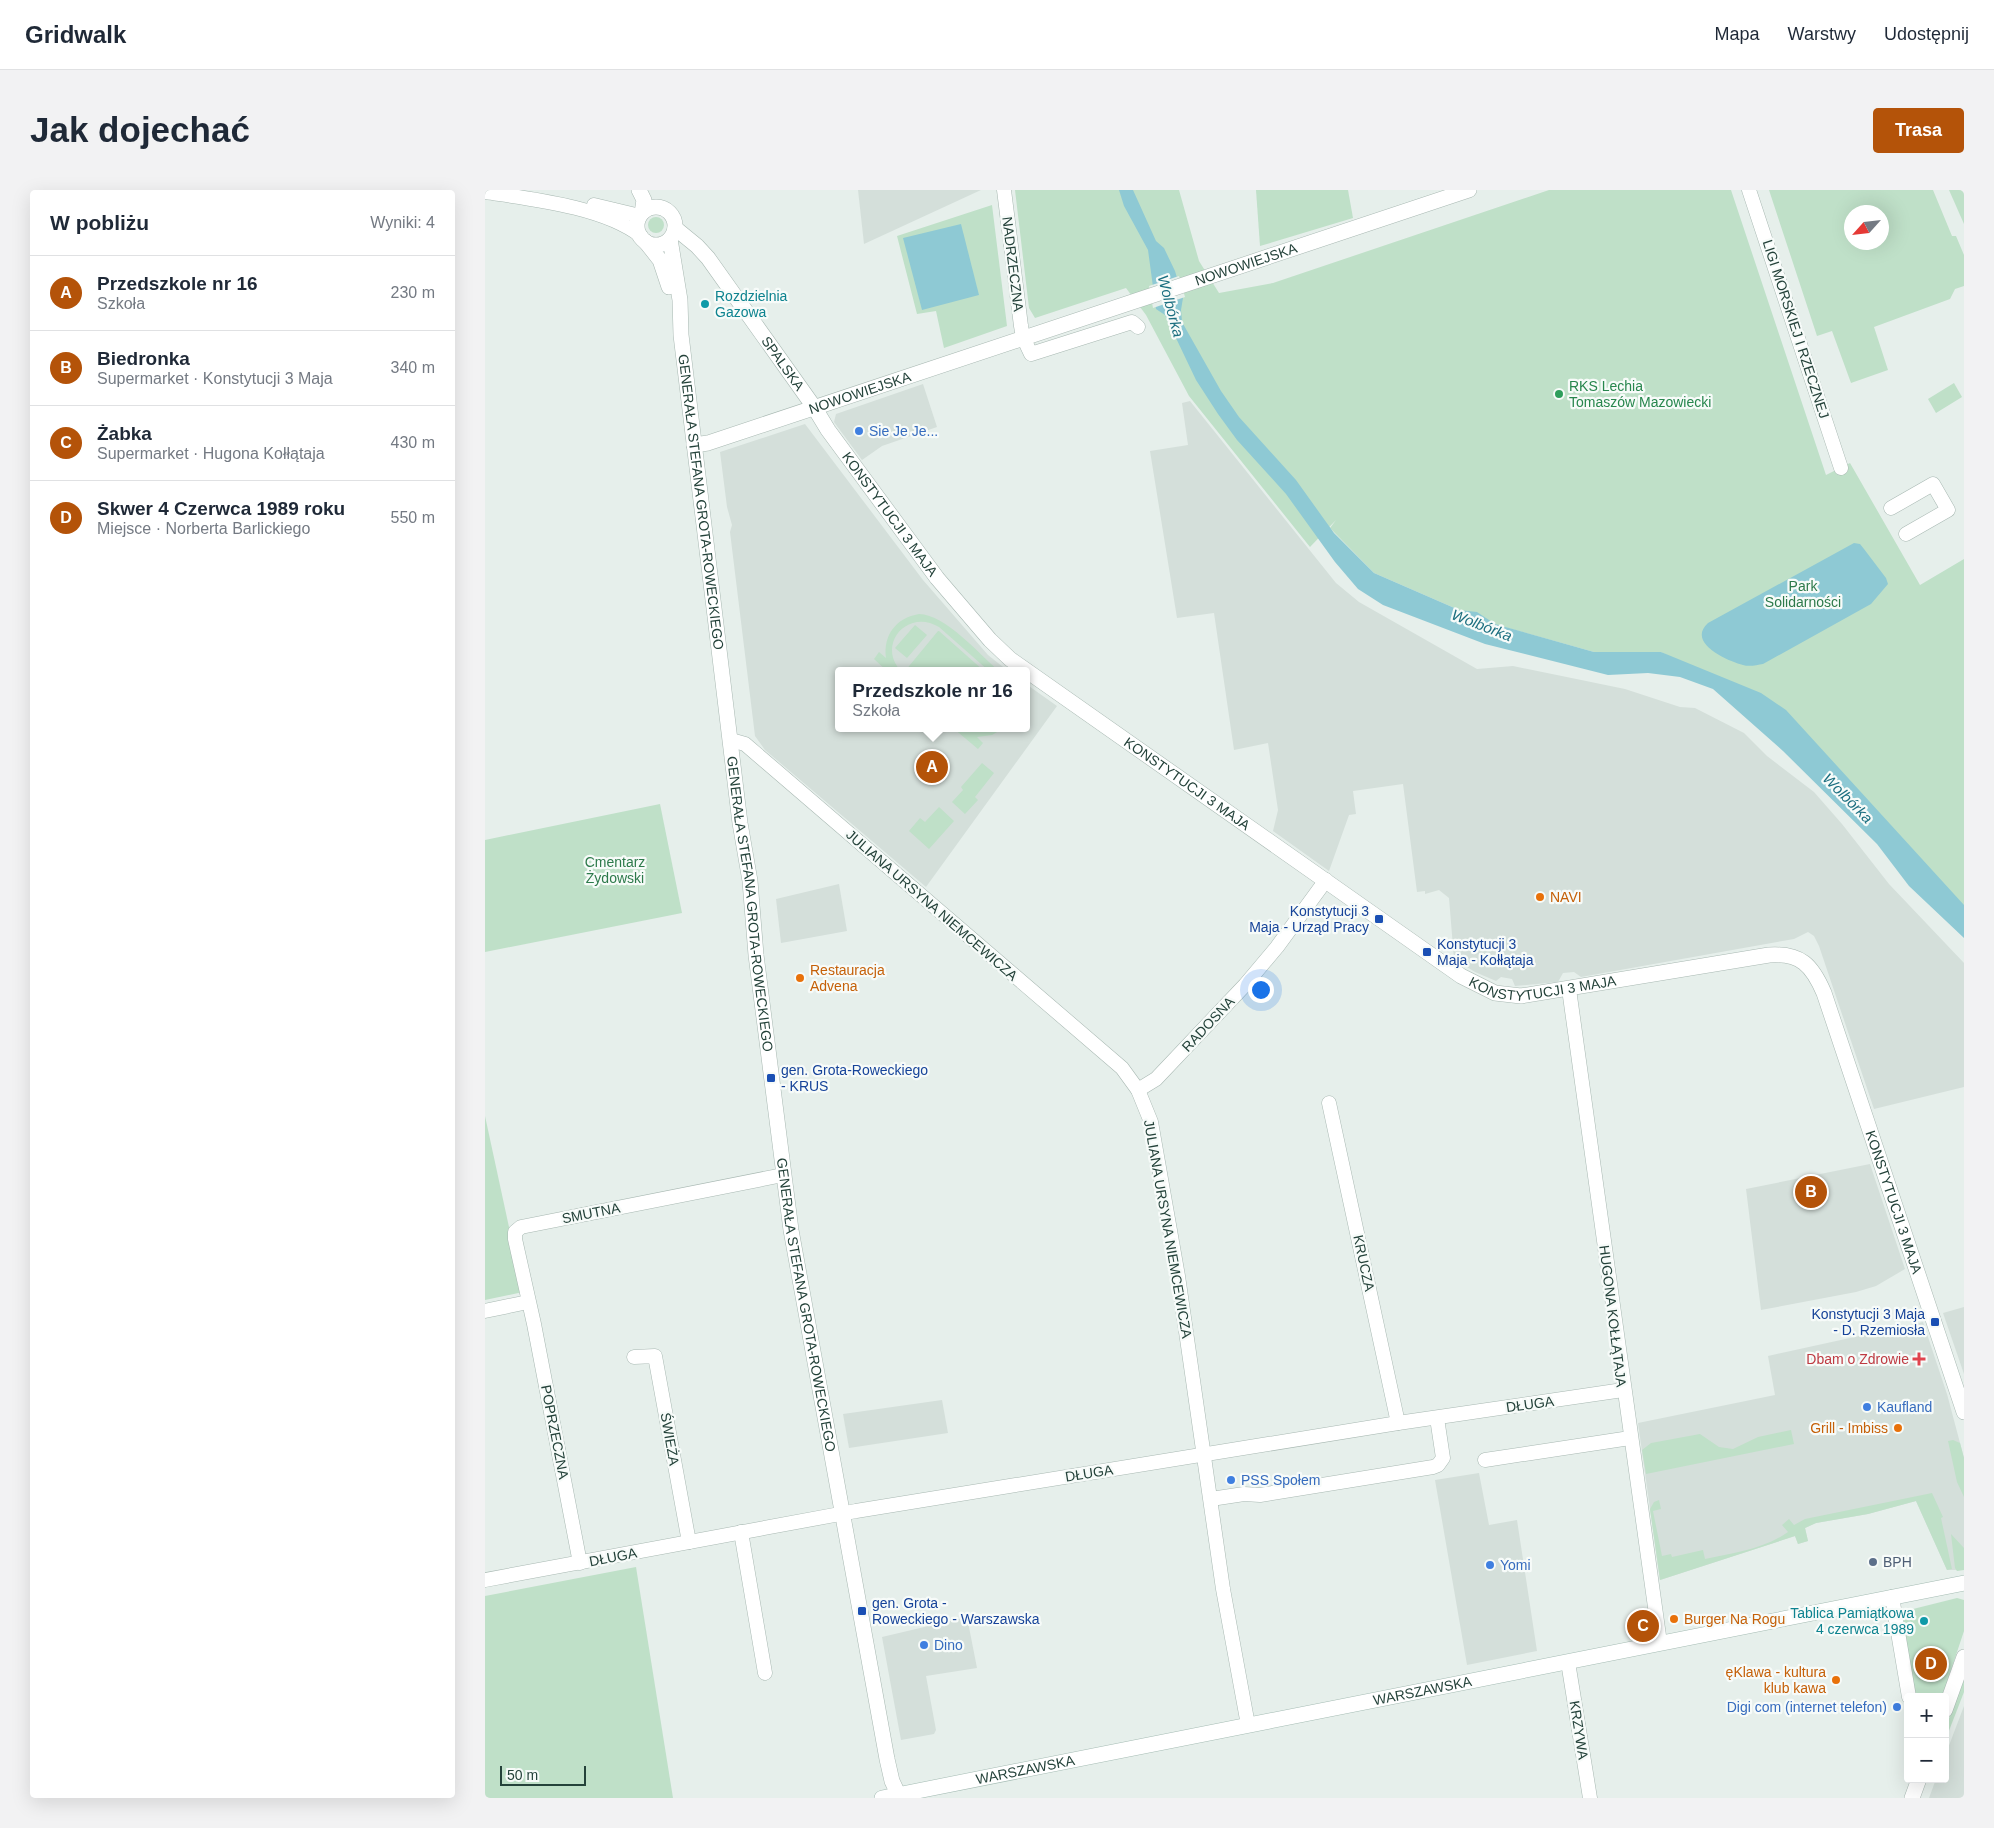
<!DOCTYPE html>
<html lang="pl">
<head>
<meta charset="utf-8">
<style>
  body { margin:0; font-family:Helvetica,sans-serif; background:#f2f2f3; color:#1f2937 }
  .controls { position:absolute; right:15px; bottom:15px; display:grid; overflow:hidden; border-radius:5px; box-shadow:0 5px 20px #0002 }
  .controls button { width:45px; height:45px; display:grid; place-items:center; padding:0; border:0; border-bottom:1px solid #e0e1e3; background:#fff; color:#1f2937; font:25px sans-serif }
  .compass { position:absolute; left:1359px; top:15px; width:45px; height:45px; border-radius:50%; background:#fff; box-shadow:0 5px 20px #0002; rotate:243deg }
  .scale { position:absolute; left:15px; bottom:12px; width:86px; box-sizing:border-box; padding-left:5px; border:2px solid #24423a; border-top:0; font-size:14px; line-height:18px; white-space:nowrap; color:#24423a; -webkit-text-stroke:4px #f7fbf9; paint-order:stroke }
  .you { position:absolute; left:775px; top:799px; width:18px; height:18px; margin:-12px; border:4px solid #fff; border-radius:50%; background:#1a73e8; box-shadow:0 0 0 8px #1a73e833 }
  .badge { display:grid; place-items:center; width:32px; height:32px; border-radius:50%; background:#b45309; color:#fff; font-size:16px; font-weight:700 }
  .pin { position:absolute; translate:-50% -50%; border:2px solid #fff; box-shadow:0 1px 5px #0006 }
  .popup { position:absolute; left:350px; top:477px; width:195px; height:65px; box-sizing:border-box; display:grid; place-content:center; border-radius:5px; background:#fff; filter:drop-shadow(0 1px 4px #0005); font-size:16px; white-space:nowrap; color:#747a83 }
  .popup b { font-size:19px; color:#1f2937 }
  .popup::after { content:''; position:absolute; left:50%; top:100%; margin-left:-10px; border:10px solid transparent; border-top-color:#fff }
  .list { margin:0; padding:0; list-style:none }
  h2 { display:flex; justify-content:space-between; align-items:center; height:65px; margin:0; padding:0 20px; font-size:21px }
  h2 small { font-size:16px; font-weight:400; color:#747a83 }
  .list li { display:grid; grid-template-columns:32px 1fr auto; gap:15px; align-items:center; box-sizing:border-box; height:75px; padding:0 20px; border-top:1px solid #e0e1e3 }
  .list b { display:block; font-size:19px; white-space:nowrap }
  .list p { margin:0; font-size:16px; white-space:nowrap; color:#747a83 }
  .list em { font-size:16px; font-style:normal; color:#747a83 }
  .map { position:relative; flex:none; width:1479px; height:1608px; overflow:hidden; border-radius:5px }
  header { display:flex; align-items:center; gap:30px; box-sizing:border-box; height:70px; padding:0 25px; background:#fff; border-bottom:1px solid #e0e1e3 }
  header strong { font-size:24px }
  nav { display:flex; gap:28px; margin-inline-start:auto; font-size:18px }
  .intro { display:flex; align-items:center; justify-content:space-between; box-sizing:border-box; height:120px; padding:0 30px }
  h1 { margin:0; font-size:35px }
  .button { padding:12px 22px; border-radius:5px; background:#b45309; color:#fff; font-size:18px; font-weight:700 }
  main { display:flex; gap:30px; padding:0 30px }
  aside { flex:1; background:#fff; border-radius:5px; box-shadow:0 5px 20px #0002 }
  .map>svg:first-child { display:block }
  .built { fill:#d4dfda }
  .green { fill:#bfe0c8; fill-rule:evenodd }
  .water { fill:#8ec9d4 }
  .pier { fill:#e6efeb }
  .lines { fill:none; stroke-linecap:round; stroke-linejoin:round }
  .minor-casing { stroke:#a8b8b2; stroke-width:15 }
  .tertiary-casing { stroke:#a8b8b2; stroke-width:16 }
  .secondary-casing { stroke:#a4bbb3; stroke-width:16 }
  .minor { stroke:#fff; stroke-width:14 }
  .tertiary { stroke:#fff; stroke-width:15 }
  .secondary { stroke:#fff; stroke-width:15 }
  .culture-dot { fill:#0f9aa8; stroke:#f7fbf9; stroke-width:2 }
  .leisure-dot { fill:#2e9e5b; stroke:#f7fbf9; stroke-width:2 }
  .shop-dot { fill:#3f7fe0; stroke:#f7fbf9; stroke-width:2 }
  .food-dot { fill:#e8710a; stroke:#f7fbf9; stroke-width:2 }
  .transit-dot { fill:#1a4fb4; stroke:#f7fbf9; stroke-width:2 }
  .health-dot { fill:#e0444e; stroke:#f7fbf9; stroke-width:2 }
  .service-dot { fill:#5c6f8a; stroke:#f7fbf9; stroke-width:2 }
  .labels { text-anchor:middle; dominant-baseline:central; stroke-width:4.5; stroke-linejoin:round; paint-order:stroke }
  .street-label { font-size:14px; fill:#24423a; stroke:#f7fbf9 }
  .culture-label { font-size:14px; fill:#0d838f; stroke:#f7fbf9; text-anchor:start }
  .leisure-label { font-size:14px; fill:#27864d; stroke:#f7fbf9; text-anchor:start }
  .shop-label { font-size:14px; fill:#366cbe; stroke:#f7fbf9; text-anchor:start }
  .park-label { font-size:14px; fill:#2d7a4b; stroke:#f7fbf9 }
  .food-label { font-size:14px; fill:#c56008; stroke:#f7fbf9; text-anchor:start }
  .transit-label { font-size:14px; fill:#164399; stroke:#f7fbf9; text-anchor:start }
  .health-label { font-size:14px; fill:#be3a42; stroke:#f7fbf9; text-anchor:end }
  .service-label { font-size:14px; fill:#4e5e75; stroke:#f7fbf9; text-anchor:start }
  .water-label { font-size:15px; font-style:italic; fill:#1c6f80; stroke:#f7fbf9 }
</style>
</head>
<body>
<header>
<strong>Gridwalk</strong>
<nav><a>Mapa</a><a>Warstwy</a><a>Udostępnij</a></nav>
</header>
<div class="intro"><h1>Jak dojechać</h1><a class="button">Trasa</a></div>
<main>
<aside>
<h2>W pobliżu<small>Wyniki: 4</small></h2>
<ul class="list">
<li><span class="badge">A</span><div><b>Przedszkole nr 16</b><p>Szkoła</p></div><em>230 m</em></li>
<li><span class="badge">B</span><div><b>Biedronka</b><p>Supermarket · Konstytucji 3 Maja</p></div><em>340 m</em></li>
<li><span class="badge">C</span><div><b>Żabka</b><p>Supermarket · Hugona Kołłątaja</p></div><em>430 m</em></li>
<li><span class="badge">D</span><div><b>Skwer 4 Czerwca 1989 roku</b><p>Miejsce · Norberta Barlickiego</p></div><em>550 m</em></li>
</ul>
</aside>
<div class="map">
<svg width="1479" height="1608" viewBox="0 0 1479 1608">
  <rect width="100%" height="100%" fill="#e6efeb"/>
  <g class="built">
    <polygon points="373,0 496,0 379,54"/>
    <polygon points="438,194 452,237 397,256 377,270 349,232 351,224"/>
    <polygon points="705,211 851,393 874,412 992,479 1028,476 1140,499 1195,517 1210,518 1259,543 1282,566 1329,602 1357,634 1404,694 1479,773 1479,897 1389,919 1334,756 1329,746 1323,742 1309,749 1096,787 1089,782 1078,783 1073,792 1030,796 1027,789 1016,787 1011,791 990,782 969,769 964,708 954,700 940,704 940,701 932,702 918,594 868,601 871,624 864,625 844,681 788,641 793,620 783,553 749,560 729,423 692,428 665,261 703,255 697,213"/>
    <polygon points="320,234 438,390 503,465 523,481 353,481 353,538 541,538 541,494 572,516 441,697 280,560 270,546 245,342 247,335 242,317 235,262"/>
    <polygon points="354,694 362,741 296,753 291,709"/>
    <polygon points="1385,974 1420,1079 1391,1096 1371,1102 1276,1120 1261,999"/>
    <polygon points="1479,1117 1479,1184 1458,1123"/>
    <polygon points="1438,1132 1462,1204 1479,1268 1479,1380 1462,1380 1431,1311 1383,1324 1331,1333 1320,1338 1323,1351 1313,1354 1310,1346 1175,1390 1153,1233 1290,1205 1283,1166"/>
    <polygon points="457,1210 463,1243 364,1258 358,1224"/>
    <polygon points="994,1283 1004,1335 1032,1330 1052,1461 982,1475 950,1290"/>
    <polygon points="482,1427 492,1478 441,1486 451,1540 449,1544 416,1550 397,1447"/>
    <polygon points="1479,1516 1479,1608 1444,1608 1451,1589 1460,1589 1460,1566"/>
  </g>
  <g class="green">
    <polygon points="530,0 694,0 714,71 734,103 788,93 1064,0 1246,0 1341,285 1365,273 1435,395 1479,369 1479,719 1320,542 1176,462 1109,462 1009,434 974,420 889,383 845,338 851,330 825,357 704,206 661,125 641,98 550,128 544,118"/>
    <polygon points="771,0 863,0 868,28 775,56"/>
    <path d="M 1284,0 L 1448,0 L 1467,46 L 1471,46 L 1479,65 L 1479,96 L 1470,99 L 1465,109 L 1389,137 L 1403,180 L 1366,193 L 1347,141 L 1332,146 ZM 1366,22 L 1396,22 L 1396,52 L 1366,52 Z"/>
    <polygon points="1464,0 1479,0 1479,34"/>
    <polygon points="507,15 522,136 459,158 451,121 432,124 412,46"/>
    <circle cx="171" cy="35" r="8"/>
    <polygon points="1469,193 1477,207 1451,223 1443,209"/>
    <path d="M 434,424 C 461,425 493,463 514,481 L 504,481 L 454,437 C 423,418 391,454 416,481 L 402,481 L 389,469 L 394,462 L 401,468 C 398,445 411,428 434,424 Z"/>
    <polygon points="430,435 442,445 422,468 410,458"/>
    <polygon points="453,441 454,441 499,481 420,481"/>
    <polygon points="468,538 496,541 519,538 507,545 492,547 498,553 493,559"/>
    <polygon points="497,573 509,583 490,607 493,610 480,624 467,612 478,600 476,597"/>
    <polygon points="175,614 197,723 0,762 0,650"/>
    <polygon points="454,617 469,631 444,659 424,641 435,628 440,632"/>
    <polygon points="0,926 38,1102 0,1110"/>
    <polygon points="1306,1240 1309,1254 1161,1284 1157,1260 1166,1253 1215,1244 1234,1257 1248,1259 1273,1247"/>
    <polygon points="1468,1250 1475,1253 1479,1268 1479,1307 1472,1292 1463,1251"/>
    <path d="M 1447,1303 L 1458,1327 L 1456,1328 L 1467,1379 L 1462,1380 L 1431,1311 L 1383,1324 L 1331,1333 L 1320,1338 L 1323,1351 L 1313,1354 L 1310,1346 L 1175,1390 L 1165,1319 L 1169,1312 L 1174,1310 L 1176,1319 L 1168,1321 L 1177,1366 L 1186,1364 L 1187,1367 L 1218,1360 L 1220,1369 C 1249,1363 1279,1359 1303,1342 L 1297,1335 L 1304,1329 L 1309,1335 L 1320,1329 Z"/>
    <polygon points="1466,1344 1479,1358 1479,1380 1472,1381 1470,1378"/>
    <polygon points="151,1377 188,1608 0,1608 0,1406"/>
    <polygon points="1472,1408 1479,1410 1479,1441 1457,1507 1431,1507 1416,1422"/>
    <polygon points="1479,1490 1479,1502 1460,1551 1460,1539"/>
  </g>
  <g class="water">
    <polygon points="634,0 648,0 671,51 679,58 690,81 698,108 696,120 697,132 736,201 754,227 811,290 849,343 889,383 974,420 992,422 1010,434 1109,462 1176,462 1276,503 1301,520 1479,715 1479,748 1424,696 1392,654 1298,561 1228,499 1195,487 1163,483 1123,485 1000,454 898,415 873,399 850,372 801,304 752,250 733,224 711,190 680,125 671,119 663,60 639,16"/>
    <polygon points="476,34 494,105 437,120 418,48"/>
    <path d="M 1369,353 L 1375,354 L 1379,359 L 1401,388 L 1403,394 L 1386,414 L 1278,474 C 1272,475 1264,477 1258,475 C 1243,471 1201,453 1223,433 Z"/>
  </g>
  <polygon class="pier" points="694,86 700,107 668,118 664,96"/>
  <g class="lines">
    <g class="minor-casing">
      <g id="minor">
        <polyline points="519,0 536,136 538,147 546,164 647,132 653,137"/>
        <polyline points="1264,0 1356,278"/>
        <path d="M 0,2 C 46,9 119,17 156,46"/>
        <polyline points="109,15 155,26"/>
        <polyline points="1406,318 1448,294 1463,320 1421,344"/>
        <polyline points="246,550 260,554 637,878 653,900 666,932 693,1086 738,1399 763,1535"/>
        <polyline points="1084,799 1175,1453"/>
        <polyline points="653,900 671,889 760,795 792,757 841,690"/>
        <polyline points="844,913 913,1233"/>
        <polyline points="0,1121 43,1112"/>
        <polyline points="149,1167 170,1166 204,1352"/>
        <polyline points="1000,1270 1145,1248"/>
        <polyline points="726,1309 759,1304 775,1305 948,1277 953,1275 958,1268 952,1228"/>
        <polyline points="256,1342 280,1483"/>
        <polyline points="95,1373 49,1134 30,1049 30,1042 36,1037 298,985"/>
        <polyline points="0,1390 371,1321 913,1233 1138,1200"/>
        <polyline points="1407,1407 1424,1507"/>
        <polyline points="1083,1472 1105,1608"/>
      </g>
    </g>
    <g class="tertiary-casing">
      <g id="tertiary">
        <polyline points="154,0 159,10 157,23"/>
        <circle cx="171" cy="36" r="19"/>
        <path id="s1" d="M 190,38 L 212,56 L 223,68 L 329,217 L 343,240 L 452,388 L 505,450 L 525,469 L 976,786 L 1010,803 L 1036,806 L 1284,765 C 1316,763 1327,775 1339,803 L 1479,1222"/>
        <path id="s2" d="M 185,49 L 195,110 L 196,145 L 255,633 L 265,691 L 271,765 L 306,1040 L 402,1569 L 407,1591 L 415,1608"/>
        <polyline points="160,51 175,70 184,97"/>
        <path id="s3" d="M 209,255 L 223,253 L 984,0"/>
        <polyline points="1460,1520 1479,1467"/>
        <polyline points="1427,1608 1434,1589"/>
      </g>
    </g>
    <g class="secondary-casing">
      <g id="secondary">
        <path id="s4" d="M 397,1608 L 1479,1393"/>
      </g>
    </g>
    <use href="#minor" class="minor"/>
    <use href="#tertiary" class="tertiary"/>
    <use href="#secondary" class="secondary"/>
  </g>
  <g class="culture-dot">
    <circle cx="220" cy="114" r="5"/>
    <circle cx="1439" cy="1431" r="5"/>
  </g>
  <circle class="leisure-dot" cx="1074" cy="204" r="5"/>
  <g class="shop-dot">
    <circle cx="374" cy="241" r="5"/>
    <circle cx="1382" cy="1217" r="5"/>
    <circle cx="746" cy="1290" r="5"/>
    <circle cx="1005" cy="1375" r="5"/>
    <circle cx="439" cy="1455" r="5"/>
    <circle cx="1412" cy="1517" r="5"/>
  </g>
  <g class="food-dot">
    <circle cx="1055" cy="707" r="5"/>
    <circle cx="315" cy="788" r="5"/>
    <circle cx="1413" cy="1238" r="5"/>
    <circle cx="1189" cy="1429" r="5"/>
    <circle cx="1351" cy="1490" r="5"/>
  </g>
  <g class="transit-dot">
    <rect x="889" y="724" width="10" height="10" rx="2.5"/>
    <rect x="937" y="757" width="10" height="10" rx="2.5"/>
    <rect x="281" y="883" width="10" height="10" rx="2.5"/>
    <rect x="1445" y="1127" width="10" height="10" rx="2.5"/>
    <rect x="372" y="1416" width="10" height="10" rx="2.5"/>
  </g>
  <path class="health-dot" d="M1431.5 1161.5h5v5h5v5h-5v5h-5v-5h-5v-5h5z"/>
  <circle class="service-dot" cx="1388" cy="1372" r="5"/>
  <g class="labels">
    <g class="street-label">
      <text stroke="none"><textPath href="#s3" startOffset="581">NOWOWIEJSKA</textPath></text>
      <text transform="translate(528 74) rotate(83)">NADRZECZNA</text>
      <text transform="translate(1311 139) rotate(72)">LIGI MORSKIEJ I RZECZNEJ</text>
      <text stroke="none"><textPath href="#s1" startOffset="174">SPALSKA</textPath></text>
      <text stroke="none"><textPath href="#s3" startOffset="174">NOWOWIEJSKA</textPath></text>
      <text stroke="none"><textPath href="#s2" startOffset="265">GENERAŁA STEFANA GROTA-ROWECKIEGO</textPath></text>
      <text stroke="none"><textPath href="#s1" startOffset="359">KONSTYTUCJI 3 MAJA</textPath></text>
      <text stroke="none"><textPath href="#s1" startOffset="764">KONSTYTUCJI 3 MAJA</textPath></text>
      <text stroke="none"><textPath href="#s2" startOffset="670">GENERAŁA STEFANA GROTA-ROWECKIEGO</textPath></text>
      <text transform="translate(447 715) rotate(41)">JULIANA URSYNA NIEMCEWICZA</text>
      <text stroke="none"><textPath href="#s1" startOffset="1184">KONSTYTUCJI 3 MAJA</textPath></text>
      <text transform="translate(723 834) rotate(-47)">RADOSNA</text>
      <text stroke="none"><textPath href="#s1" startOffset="1708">KONSTYTUCJI 3 MAJA</textPath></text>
      <text transform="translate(106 1023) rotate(-11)">SMUTNA</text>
      <text transform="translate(683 1039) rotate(80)">JULIANA URSYNA NIEMCEWICZA</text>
      <text transform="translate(879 1073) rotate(78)">KRUCZA</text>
      <text stroke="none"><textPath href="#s2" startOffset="1075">GENERAŁA STEFANA GROTA-ROWECKIEGO</textPath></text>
      <text transform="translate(1128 1126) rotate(83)">HUGONA KOŁŁĄTAJA</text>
      <text transform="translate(1045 1214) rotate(-8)">DŁUGA</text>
      <text transform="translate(70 1242) rotate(79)">POPRZECZNA</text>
      <text transform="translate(185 1249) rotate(80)">ŚWIEŻA</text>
      <text transform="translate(604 1283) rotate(-9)">DŁUGA</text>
      <text transform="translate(128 1367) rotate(-11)">DŁUGA</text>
      <text stroke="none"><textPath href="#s4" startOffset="551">WARSZAWSKA</textPath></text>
      <text transform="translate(1094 1540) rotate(81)">KRZYWA</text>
      <text stroke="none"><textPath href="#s4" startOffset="146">WARSZAWSKA</textPath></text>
    </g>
    <g class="culture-label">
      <text x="230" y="106">Rozdzielnia<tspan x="230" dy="16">Gazowa</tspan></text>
      <text x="1429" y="1423" text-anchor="end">Tablica Pamiątkowa<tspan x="1429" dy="16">4 czerwca 1989</tspan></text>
    </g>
    <g class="leisure-label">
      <text x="1084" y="196">RKS Lechia<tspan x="1084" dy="16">Tomaszów Mazowiecki</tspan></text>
    </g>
    <g class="shop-label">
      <text x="384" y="241">Sie Je Je...</text>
      <text x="1392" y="1217">Kaufland</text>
      <text x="756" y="1290">PSS Społem</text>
      <text x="1015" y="1375">Yomi</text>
      <text x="449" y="1455">Dino</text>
      <text x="1402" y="1517" text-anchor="end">Digi com (internet telefon)</text>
    </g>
    <g class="park-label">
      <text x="1318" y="396">Park<tspan x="1318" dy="16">Solidarności</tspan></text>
      <text x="130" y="672">Cmentarz<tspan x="130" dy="16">Żydowski</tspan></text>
    </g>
    <g class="food-label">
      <text x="1065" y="707">NAVI</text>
      <text x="325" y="780">Restauracja<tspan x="325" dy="16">Advena</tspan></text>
      <text x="1403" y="1238" text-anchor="end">Grill - Imbiss</text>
      <text x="1199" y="1429">Burger Na Rogu</text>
      <text x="1341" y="1482" text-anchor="end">ęKlawa - kultura<tspan x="1341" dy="16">klub kawa</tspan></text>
    </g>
    <g class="transit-label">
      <text x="884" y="721" text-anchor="end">Konstytucji 3<tspan x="884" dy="16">Maja - Urząd Pracy</tspan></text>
      <text x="952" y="754">Konstytucji 3<tspan x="952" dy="16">Maja - Kołłątaja</tspan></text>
      <text x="296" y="880">gen. Grota-Roweckiego<tspan x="296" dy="16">- KRUS</tspan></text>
      <text x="1440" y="1124" text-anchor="end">Konstytucji 3 Maja<tspan x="1440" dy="16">- D. Rzemiosła</tspan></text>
      <text x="387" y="1413">gen. Grota -<tspan x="387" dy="16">Roweckiego - Warszawska</tspan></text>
    </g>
    <g class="health-label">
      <text x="1424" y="1169">Dbam o Zdrowie</text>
    </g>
    <g class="service-label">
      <text x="1398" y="1372">BPH</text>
    </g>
    <g class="water-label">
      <text transform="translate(686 116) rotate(75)">Wolbórka</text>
      <text transform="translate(997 435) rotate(21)">Wolbórka</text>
      <text transform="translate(1363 608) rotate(45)">Wolbórka</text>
    </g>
  </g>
</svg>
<div class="controls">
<button>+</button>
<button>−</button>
</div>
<svg class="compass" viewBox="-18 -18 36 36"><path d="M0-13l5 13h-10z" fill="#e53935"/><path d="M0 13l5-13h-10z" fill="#747a83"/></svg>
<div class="scale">50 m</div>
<div class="you"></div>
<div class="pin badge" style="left:447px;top:577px">A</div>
<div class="popup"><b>Przedszkole nr 16</b>Szkoła</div>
<div class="pin badge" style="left:1326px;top:1002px">B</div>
<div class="pin badge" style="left:1158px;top:1436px">C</div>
<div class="pin badge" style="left:1446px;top:1474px">D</div>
</div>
</main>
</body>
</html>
